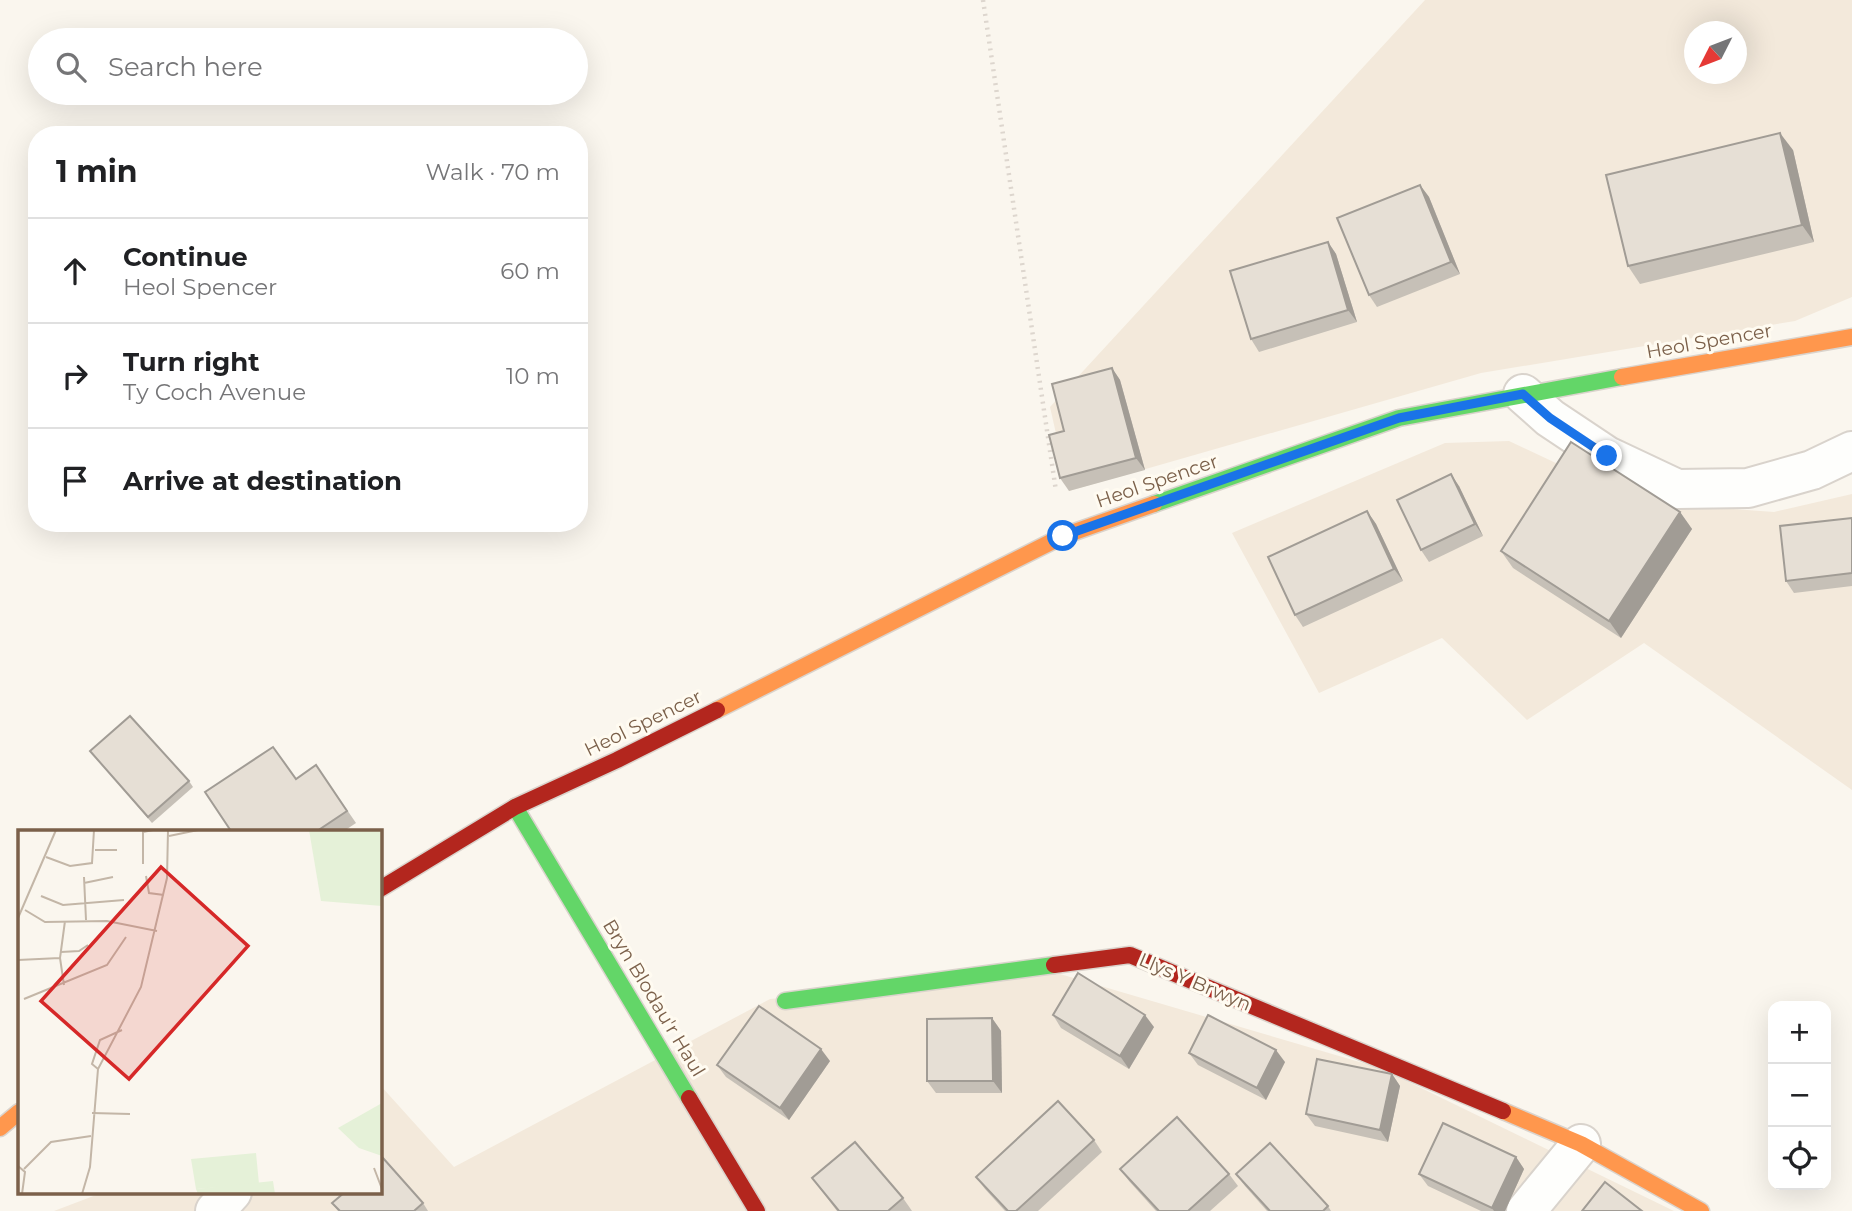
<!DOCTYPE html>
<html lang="en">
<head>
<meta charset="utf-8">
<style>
  body { margin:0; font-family:Montserrat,sans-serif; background:#f6f6f6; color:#202124 }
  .controls { position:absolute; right:21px; bottom:21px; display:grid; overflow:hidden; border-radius:14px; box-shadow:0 7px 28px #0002 }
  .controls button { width:63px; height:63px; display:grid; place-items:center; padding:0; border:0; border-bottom:2px solid #e0e0e0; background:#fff; color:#202124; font:35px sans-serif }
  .compass { position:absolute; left:1684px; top:21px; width:63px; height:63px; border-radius:50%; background:#fff; box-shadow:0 7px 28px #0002; rotate:228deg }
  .stop { position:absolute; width:21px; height:21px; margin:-16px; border:5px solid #1a73e8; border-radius:50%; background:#fff }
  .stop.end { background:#1a73e8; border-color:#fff; box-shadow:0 2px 7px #0008 }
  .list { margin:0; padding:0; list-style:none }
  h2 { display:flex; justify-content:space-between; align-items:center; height:91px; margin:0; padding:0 28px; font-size:30px }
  h2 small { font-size:23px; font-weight:400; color:#757577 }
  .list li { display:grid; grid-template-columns:46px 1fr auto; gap:21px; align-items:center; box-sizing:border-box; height:105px; padding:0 28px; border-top:2px solid #e0e0e0 }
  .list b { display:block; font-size:26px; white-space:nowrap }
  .list p { margin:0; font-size:23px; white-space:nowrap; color:#757577 }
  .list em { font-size:23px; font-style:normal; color:#757577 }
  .icon { flex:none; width:38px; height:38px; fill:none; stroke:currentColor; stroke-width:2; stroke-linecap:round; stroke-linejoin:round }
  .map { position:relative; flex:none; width:1852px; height:1211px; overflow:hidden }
  .search { position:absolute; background:#fff; box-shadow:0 7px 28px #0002; left:28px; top:28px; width:560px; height:77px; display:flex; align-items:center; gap:18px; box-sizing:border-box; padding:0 24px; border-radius:38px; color:#757577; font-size:26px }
  .panel { position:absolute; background:#fff; box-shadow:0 7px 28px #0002; left:28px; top:126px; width:560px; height:406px; border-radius:28px }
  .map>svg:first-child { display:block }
  .residential { fill:#f3e9db; fill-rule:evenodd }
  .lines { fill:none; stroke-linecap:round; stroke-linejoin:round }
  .street-casing { stroke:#d9d3cc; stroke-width:42 }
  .fast-casing { stroke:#dad3cc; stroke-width:19 }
  .slow-casing { stroke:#dad3cc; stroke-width:19 }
  .jam-casing { stroke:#dad3cc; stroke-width:19 }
  .path { stroke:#ddd6ce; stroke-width:4.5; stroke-dasharray:2 5; stroke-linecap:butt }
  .street { stroke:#fefefc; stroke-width:38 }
  .fast { stroke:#63d668; stroke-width:16 }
  .slow { stroke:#ff974d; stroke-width:16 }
  .jam { stroke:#b3261e; stroke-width:16 }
  .wall { fill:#c6c0b7 }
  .shaded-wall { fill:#a19c95 }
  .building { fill:#e6dfd5; stroke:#a19c95; stroke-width:2 }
  .route { stroke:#1a73e8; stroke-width:9 }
  .labels { text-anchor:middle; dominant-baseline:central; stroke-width:6; stroke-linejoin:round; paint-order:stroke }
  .street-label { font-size:19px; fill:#7b604a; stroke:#fffbf1 }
  .inset-road { fill:none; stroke:#c3b6a7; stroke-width:2 }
  .view { fill:#d62828; fill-opacity:0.15; stroke:#d62828; stroke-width:3.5 }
  .inset-edge { fill:none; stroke:#7b604a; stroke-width:3.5 }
</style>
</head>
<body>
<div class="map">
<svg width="1852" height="1211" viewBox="0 0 1852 1211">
  <rect width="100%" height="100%" fill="#faf6ee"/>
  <g class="residential">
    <path d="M 1425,0 L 1852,0 L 1852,297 L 1795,321 L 1481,373 L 1069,491 L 1050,407 ZM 1694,32 L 1736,32 L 1736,74 L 1694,74 Z"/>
    <polygon points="1509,441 1592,480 1666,504 1774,512 1852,494 1852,790 1644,643 1527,720 1442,638 1319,693 1232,533 1445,443"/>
    <polygon points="1060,974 1380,1068 1674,1211 54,1211 104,1192 380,1192 380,1085 454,1167 770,999"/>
  </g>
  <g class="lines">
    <g class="street-casing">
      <g id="street">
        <polyline points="1523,394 1550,418 1607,456 1677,489 1748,488 1812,470 1852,451"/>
        <polyline points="215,1211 232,1192"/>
        <polyline points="1526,1211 1581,1144"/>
      </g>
    </g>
    <g class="fast-casing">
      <g id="fast">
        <polyline points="1154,504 1399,418 1622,377"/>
        <polyline points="515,807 689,1098"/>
        <polyline points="785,1001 1054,965"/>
      </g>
    </g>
    <g class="slow-casing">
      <g id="slow">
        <polyline points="1622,377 1852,337"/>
        <polyline points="717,710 1063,536 1154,504"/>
        <polyline points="1503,1111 1581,1144 1701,1211"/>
        <polyline points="0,1128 19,1112"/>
      </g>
    </g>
    <g class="jam-casing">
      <g id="jam">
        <polyline points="380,889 515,807 617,760 717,710"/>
        <polyline points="1054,965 1130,955 1503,1111"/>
        <polyline points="689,1098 757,1211"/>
      </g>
    </g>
    <polyline class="path" points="983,0 1056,491"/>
    <use href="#street" class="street"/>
    <use href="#fast" class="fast"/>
    <use href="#slow" class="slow"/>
    <use href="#jam" class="jam"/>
  </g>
  <g class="wall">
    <polygon points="1793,150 1814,242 1640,284 1628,266"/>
    <polygon points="1420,185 1429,197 1460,274 1377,307 1369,295"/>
    <polygon points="1328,242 1336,254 1357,322 1259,352 1251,339"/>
    <polygon points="1112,368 1120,380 1145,470 1069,491 1060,478 1064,431"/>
    <polygon points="1459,486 1483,536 1429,562 1421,550"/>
    <polygon points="1367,511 1376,524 1403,581 1303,627 1295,615"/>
    <polygon points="1680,512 1692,529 1621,638 1513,568 1501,551"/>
    <polygon points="1852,518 1852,586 1794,593 1786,581"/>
    <polygon points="90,751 189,781 193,787 152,823"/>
    <polygon points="316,765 356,823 344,831 231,831 296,779"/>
    <polygon points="1053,1015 1154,1027 1129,1069 1061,1028"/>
    <polygon points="992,1018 1001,1031 1002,1093 936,1093 927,1081"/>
    <polygon points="1189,1053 1285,1062 1266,1100 1198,1065"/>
    <polygon points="830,1061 789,1120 726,1077 717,1065"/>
    <polygon points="1392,1074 1400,1086 1388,1142 1315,1126 1306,1114"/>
    <polygon points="1094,1140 1102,1152 1038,1211 1005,1211 985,1189 976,1177"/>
    <polygon points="1516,1157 1524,1169 1505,1211 1481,1211 1428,1186 1419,1174"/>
    <polygon points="1120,1169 1229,1174 1238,1186 1210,1211 1156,1211 1129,1181"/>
    <polygon points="1236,1174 1328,1206 1331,1211 1267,1211 1245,1186"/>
    <polygon points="812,1178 903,1198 912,1211 837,1211"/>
    <polygon points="332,1203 423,1203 428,1211 338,1211"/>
  </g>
  <g class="shaded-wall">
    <polygon points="1780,133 1793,150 1814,242 1802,225"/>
    <polygon points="1420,185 1429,197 1460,274 1451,262"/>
    <polygon points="1328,242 1336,254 1357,322 1348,310"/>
    <polygon points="1112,368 1120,380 1145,470 1136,458"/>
    <polygon points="1451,474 1459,486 1483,536 1475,524"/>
    <polygon points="1367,511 1376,524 1403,581 1394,569"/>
    <polygon points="1680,512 1692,529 1621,638 1609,621"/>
    <polygon points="1145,1015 1154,1027 1129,1069 1120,1056"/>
    <polygon points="992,1018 1001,1031 1002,1093 993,1081"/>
    <polygon points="821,1049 830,1061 789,1120 780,1108"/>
    <polygon points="1276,1050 1285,1062 1266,1100 1257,1088"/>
    <polygon points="1392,1074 1400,1086 1388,1142 1380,1130"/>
    <polygon points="1516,1157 1524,1169 1505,1211 1494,1211 1492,1208"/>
  </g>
  <g class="building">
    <polygon points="1780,133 1802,225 1628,266 1606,175"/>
    <polygon points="1420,185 1451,262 1369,295 1337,218"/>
    <polygon points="1328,242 1348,310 1251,339 1230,271"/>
    <polygon points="1112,368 1136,458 1060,478 1049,435 1064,431 1052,384"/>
    <polygon points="1571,442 1680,512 1609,621 1501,551"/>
    <polygon points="1451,474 1475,524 1421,550 1397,500"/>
    <polygon points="1367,511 1394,569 1295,615 1268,557"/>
    <polygon points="1852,518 1852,573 1786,581 1780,526"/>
    <polygon points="130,716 189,781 148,817 90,751"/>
    <polygon points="273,747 296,779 316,765 347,811 317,831 231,831 205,792"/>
    <polygon points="1078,973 1145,1015 1120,1056 1053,1015"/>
    <polygon points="759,1006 821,1049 780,1108 717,1065"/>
    <polygon points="1208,1015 1276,1050 1257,1088 1189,1053"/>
    <polygon points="992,1018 993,1081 927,1081 927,1019"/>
    <polygon points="1317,1059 1392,1074 1380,1130 1306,1114"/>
    <polygon points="1058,1101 1094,1140 1016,1211 1008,1211 976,1177"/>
    <polygon points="1177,1117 1229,1174 1188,1211 1159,1211 1120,1169"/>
    <polygon points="1443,1123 1516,1157 1492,1208 1419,1174"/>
    <polygon points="855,1142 903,1198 888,1211 839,1211 812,1178"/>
    <polygon points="1270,1143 1328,1206 1323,1211 1270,1211 1236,1174"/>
    <polygon points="383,1158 423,1203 414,1211 340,1211 332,1203 345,1192 380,1192 380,1161"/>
    <polygon points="1605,1182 1642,1211 1582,1211"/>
  </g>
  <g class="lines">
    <polyline class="route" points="1063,536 1399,418 1523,394 1550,418 1607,456"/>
  </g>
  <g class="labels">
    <g class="street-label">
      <text transform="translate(1709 341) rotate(-10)">Heol Spencer</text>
      <text transform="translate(1157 481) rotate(-19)">Heol Spencer</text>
      <text transform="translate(643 723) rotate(-26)">Heol Spencer</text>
      <text transform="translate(1195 982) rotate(23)">Llys Y Brwyn</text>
      <text transform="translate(654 998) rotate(59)">Bryn Blodau'r Haul</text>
    </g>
  </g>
  <g transform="translate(18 830)">
    <rect width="364" height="364" fill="#faf6ee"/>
    <path d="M 238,323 L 241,354 L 178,359 L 173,329 Z" fill="#e5f1d8"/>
    <path d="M 291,0 L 364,0 L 364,76 L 303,71 Z" fill="#e5f1d8"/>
    <path d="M 255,351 L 257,364 L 180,364 L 178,359 Z" fill="#e5f1d8"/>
    <path d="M 364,273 L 364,326 L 341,318 L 320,298 Z" fill="#e5f1d8"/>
    <path class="inset-road" d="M 151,6 L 180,0M 77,20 L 99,20M 28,27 L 52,36 L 74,33 L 76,0M 125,34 L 125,2 L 135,0M 128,46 L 131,63 L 146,65M 66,47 L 68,90M 66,53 L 95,47M 23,66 L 45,75 L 106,70M 7,80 L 27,92 L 89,91 L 139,101M 0,88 L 38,0M 43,122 L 61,121 L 70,115M 0,130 L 42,128M 46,155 L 42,128 L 47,91M 6,169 L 89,135 L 108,107M 80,239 L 74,234 L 82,210 L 104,200M 74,283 L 112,284M 0,336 L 7,342 L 4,364M 356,338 L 364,359M 6,339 L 33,312 L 73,306M 64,364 L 72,337 L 80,239 L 123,157 L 149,48 L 150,0"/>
    <path class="view" d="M 143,37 L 230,116 L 111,249 L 23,171 Z"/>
    <rect width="364" height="364" class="inset-edge"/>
  </g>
</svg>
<div class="controls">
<button>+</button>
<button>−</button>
<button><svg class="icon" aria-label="locate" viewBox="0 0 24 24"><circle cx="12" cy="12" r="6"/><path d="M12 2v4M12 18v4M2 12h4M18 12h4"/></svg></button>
</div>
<svg class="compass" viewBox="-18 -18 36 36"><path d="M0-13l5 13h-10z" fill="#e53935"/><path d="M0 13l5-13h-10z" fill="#757577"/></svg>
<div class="stop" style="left:1063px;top:536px"></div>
<div class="stop end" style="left:1607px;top:456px"></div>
<div class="search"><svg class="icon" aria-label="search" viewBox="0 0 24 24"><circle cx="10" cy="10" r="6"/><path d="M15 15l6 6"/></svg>Search here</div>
<section class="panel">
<h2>1 min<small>Walk · 70 m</small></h2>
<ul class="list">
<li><svg class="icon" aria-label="ahead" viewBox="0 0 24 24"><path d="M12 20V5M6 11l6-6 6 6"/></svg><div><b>Continue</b><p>Heol Spencer</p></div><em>60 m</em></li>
<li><svg class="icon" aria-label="right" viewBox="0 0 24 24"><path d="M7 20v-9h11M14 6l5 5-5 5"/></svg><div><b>Turn right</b><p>Ty Coch Avenue</p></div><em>10 m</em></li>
<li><svg class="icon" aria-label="arrive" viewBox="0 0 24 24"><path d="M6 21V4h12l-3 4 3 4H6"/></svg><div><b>Arrive at destination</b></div></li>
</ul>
</section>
</div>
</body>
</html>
